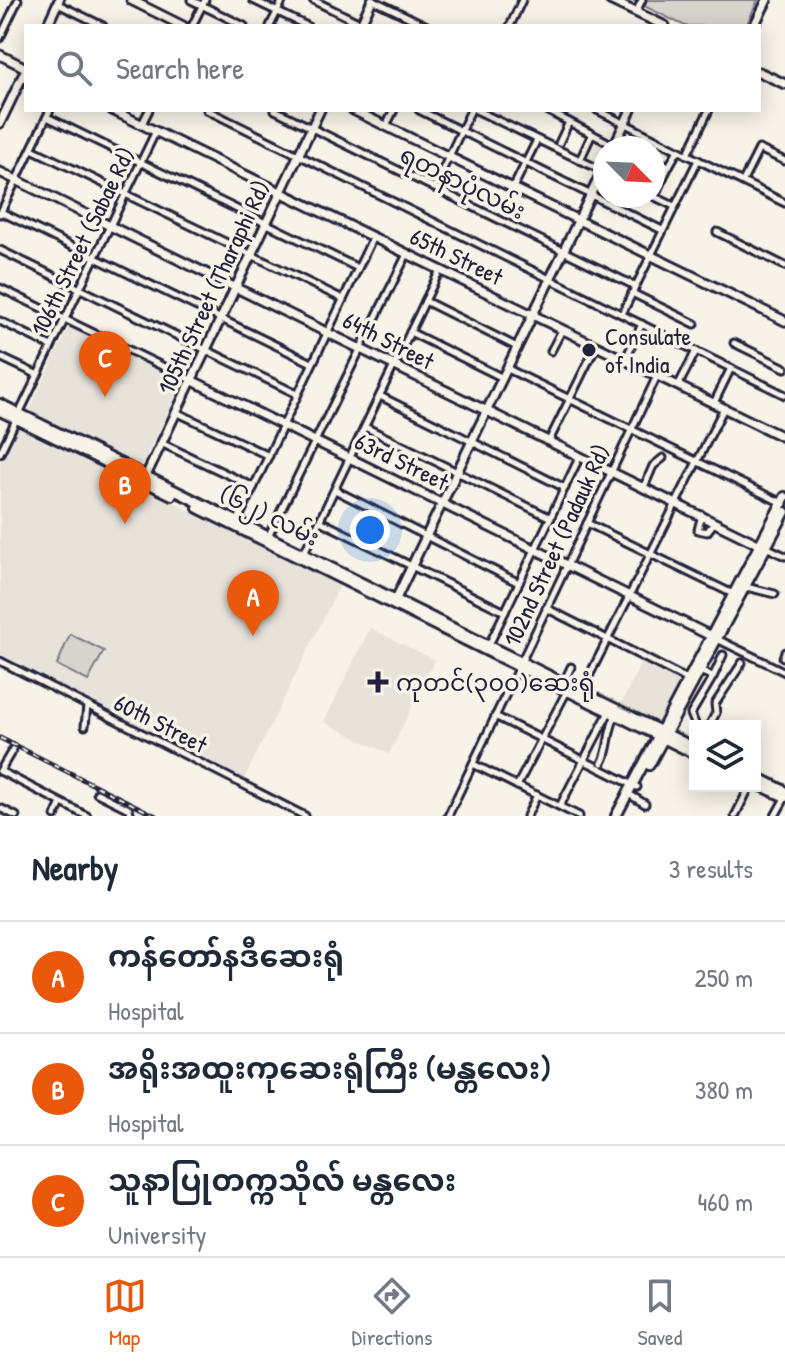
<!DOCTYPE html>
<html lang="en">
<head>
<meta charset="utf-8">
<style>
  body { margin:0; font-family:"Patrick Hand","Noto Sans Myanmar",sans-serif; background:#f6f6f7; color:#1f2937 }
  .controls { position:absolute; right:24px; bottom:24px; display:grid; overflow:hidden; border-radius:0px; box-shadow:0 4px 20px #0003 }
  .controls button { width:72px; height:72px; display:grid; place-items:center; padding:0; border:0; border-bottom:2px solid #e0e1e3; background:#fff; color:#1f2937; font:40px sans-serif }
  .compass { position:absolute; left:593px; top:136px; width:72px; height:72px; border-radius:50%; background:#fff; box-shadow:0 4px 20px #0003; rotate:114deg }
  .you { position:absolute; left:370px; top:530px; width:28px; height:28px; margin:-20px; border:6px solid #fff; border-radius:50%; background:#1a73e8; box-shadow:0 0 0 12px #1a73e833 }
  .badge { display:grid; place-items:center; width:52px; height:52px; border-radius:50%; background:#ea580c; color:#fff; font-size:26px; font-weight:700 }
  .pin { position:absolute; translate:-50% -66px; filter:drop-shadow(0 2px 4px #0008) }
  .pin::after { content:''; position:absolute; top:42px; width:28px; height:24px; background:inherit; clip-path:polygon(0 0,100% 0,50% 100%) }
  .list { margin:0; padding:0; list-style:none }
  h2 { display:flex; justify-content:space-between; align-items:center; height:104px; margin:0; padding:0 32px; font-size:34px }
  h2 small { font-size:26px; font-weight:400; color:#747a83 }
  .list li { display:grid; grid-template-columns:52px 1fr auto; gap:24px; align-items:center; box-sizing:border-box; height:112px; padding:0 32px; border-top:2px solid #e0e1e3 }
  .list b { display:block; font-size:30px; white-space:nowrap }
  .list p { margin:0; font-size:26px; white-space:nowrap; color:#747a83 }
  .list em { font-size:26px; font-style:normal; color:#747a83 }
  .icon { flex:none; width:44px; height:44px; fill:none; stroke:currentColor; stroke-width:2; stroke-linecap:round; stroke-linejoin:round }
  .map { position:relative; flex:none; width:785px; height:816px; overflow:hidden }
  .search { position:absolute; background:#fff; box-shadow:0 4px 20px #0003; left:24px; right:24px; top:24px; height:88px; display:flex; align-items:center; gap:20px; box-sizing:border-box; padding:0 28px; border-radius:0px; color:#747a83; font-size:30px }
  .sheet { height:440px; background:#fff }
  nav { display:flex; justify-content:space-around; align-items:center; box-sizing:border-box; height:112px; border-top:2px solid #e0e1e3; background:#fff; font-size:22px; color:#747a83 }
  nav a { display:grid; justify-items:center; gap:4px }
  nav .on { color:#ea580c }
  .map>svg:first-child { display:block }
  .built { fill:#e7e3db }
  .green { fill:#d8d5cf; stroke:#7d7c85; stroke-width:2 }
  .lines { fill:none; stroke-linecap:round; stroke-linejoin:round }
  .street-casing { stroke:#22223b; stroke-width:11 }
  .secondary-casing { stroke:#22223b; stroke-width:13 }
  .primary-casing { stroke:#22223b; stroke-width:14 }
  .street { stroke:#f7f3e8; stroke-width:5 }
  .secondary { stroke:#f7f3e8; stroke-width:7 }
  .primary { stroke:#f7f3e8; stroke-width:8 }
  .rail-casing { stroke:#22223b; stroke-width:5 }
  .rail { stroke:#f7f3e8; stroke-width:2; stroke-dasharray:6; stroke-linecap:butt }
  .poi-dot { fill:#22223b; stroke:#f7f3e8; stroke-width:3 }
  .labels { text-anchor:middle; dominant-baseline:central; stroke-width:7; stroke-linejoin:round; paint-order:stroke }
  .street-label { font-size:24px; fill:#22223b; stroke:#f7f3e8 }
  .poi-label { font-size:24px; fill:#22223b; stroke:#f7f3e8; text-anchor:start }
</style>
</head>
<body>
<div class="map">
<svg width="785" height="816" viewBox="0 0 785 816">
  <rect width="100%" height="100%" fill="#f7f3e8"/>
  <filter id="ink" filterUnits="userSpaceOnUse"><feTurbulence type="fractalNoise" baseFrequency=".0125" numOctaves="2"/><feDisplacementMap in="SourceGraphic" scale="16" xChannelSelector="R" yChannelSelector="G"/><feConvolveMatrix kernelMatrix="1 2 1 2 8 2 1 2 1" color-interpolation-filters="sRGB"/></filter>
  <g filter="url(#ink)">
    <g class="built">
      <polygon points="69,327 182,382 141,467 28,413"/>
      <polygon points="18,425 340,585 244,779 0,654 0,462"/>
      <polygon points="370,628 435,660 389,754 324,722"/>
      <polygon points="643,659 682,679 656,724 620,706"/>
    </g>
    <g class="green">
      <polygon points="632,0 758,0 746,26 685,26"/>
      <polygon points="70,634 104,651 88,681 57,665"/>
    </g>
    <g class="lines">
      <g class="street-casing">
        <g id="street">
          <polyline points="191,0 244,26"/>
          <polyline points="253,0 307,26"/>
          <polyline points="313,0 366,26"/>
          <polyline points="373,0 427,26"/>
          <polyline points="58,4 103,26"/>
          <polyline points="636,12 642,0"/>
          <polyline points="192,26 205,0"/>
          <polyline points="270,26 283,0"/>
          <polyline points="510,26 522,0"/>
          <polyline points="0,38 18,0"/>
          <polyline points="207,110 785,395"/>
          <polyline points="275,110 635,286"/>
          <polyline points="419,110 662,230"/>
          <polyline points="476,110 605,172"/>
          <polyline points="546,110 615,146"/>
          <polyline points="597,110 785,203"/>
          <polyline points="47,117 358,268"/>
          <polyline points="142,124 149,110"/>
          <polyline points="386,126 394,110"/>
          <polyline points="559,143 569,122"/>
          <polyline points="32,149 343,299"/>
          <polyline points="687,155 709,110"/>
          <polyline points="653,159 669,166 678,150"/>
          <polyline points="580,160 592,134"/>
          <polyline points="653,175 662,180 669,166"/>
          <polyline points="743,181 759,149 785,161"/>
          <polyline points="434,188 471,110"/>
          <polyline points="513,188 537,140"/>
          <polyline points="657,191 662,180"/>
          <polyline points="653,196 674,206"/>
          <polyline points="1,212 312,363"/>
          <polyline points="0,214 50,110"/>
          <polyline points="717,232 785,266"/>
          <polyline points="0,250 297,394"/>
          <polyline points="0,288 191,380"/>
          <polyline points="632,293 695,324"/>
          <polyline points="425,301 517,347"/>
          <polyline points="622,314 698,160"/>
          <polyline points="0,321 51,346"/>
          <polyline points="410,332 503,378"/>
          <polyline points="734,343 785,368"/>
          <polyline points="551,351 562,330"/>
          <polyline points="0,357 36,374"/>
          <polyline points="625,360 642,324"/>
          <polyline points="508,369 784,504"/>
          <polyline points="678,386 696,351"/>
          <polyline points="380,396 565,488"/>
          <polyline points="714,403 731,368"/>
          <polyline points="176,412 269,456"/>
          <polyline points="365,427 551,518"/>
          <polyline points="549,441 596,346"/>
          <polyline points="161,443 254,487"/>
          <polyline points="0,453 156,131"/>
          <polyline points="644,487 653,466 663,458"/>
          <polyline points="335,490 519,583"/>
          <polyline points="702,515 698,530 707,532 714,523"/>
          <polyline points="320,521 505,612"/>
          <polyline points="237,522 373,237"/>
          <polyline points="587,523 735,595"/>
          <polyline points="268,537 407,254"/>
          <polyline points="766,547 785,556"/>
          <polyline points="303,555 440,270"/>
          <polyline points="746,587 775,594"/>
          <polyline points="546,608 688,680"/>
          <polyline points="717,639 785,672"/>
          <polyline points="488,647 580,456"/>
          <polyline points="783,657 785,652"/>
          <polyline points="0,661 305,816"/>
          <polyline points="700,671 713,677 723,655"/>
          <polyline points="563,684 571,667"/>
          <polyline points="580,694 724,408"/>
          <polyline points="495,716 637,787"/>
          <polyline points="85,726 87,706"/>
          <polyline points="696,726 691,714 713,677"/>
          <polyline points="709,726 716,713 715,704 742,663"/>
          <path d="M 602,763 C 610,749 607,733 615,717"/>
          <polyline points="473,764 579,816"/>
          <polyline points="0,771 87,816"/>
          <polyline points="0,771 13,749"/>
          <polyline points="517,786 568,689"/>
          <polyline points="97,793 129,809 131,816"/>
          <polyline points="632,796 645,804"/>
          <polyline points="560,806 610,710"/>
          <polyline points="0,808 16,816"/>
          <polyline points="55,816 61,803"/>
          <polyline points="448,816 657,376"/>
          <polyline points="527,816 537,795"/>
          <polyline points="735,816 750,786"/>
          <polyline points="775,816 785,798"/>
        </g>
      </g>
      <g class="secondary-casing">
        <g id="secondary">
          <polyline points="131,0 183,26"/>
          <polyline points="610,0 665,26"/>
          <polyline points="47,26 59,0"/>
          <polyline points="360,26 372,0"/>
          <polyline points="754,26 767,0"/>
          <polyline points="0,55 26,68"/>
          <polyline points="759,72 785,84"/>
          <polyline points="112,110 785,438"/>
          <polyline points="353,110 785,321"/>
          <polyline points="0,123 26,69"/>
          <polyline points="613,148 631,110"/>
          <polyline points="0,172 764,547"/>
          <polyline points="191,380 715,638"/>
          <polyline points="144,480 320,110"/>
          <polyline points="394,603 605,165"/>
        </g>
      </g>
      <g class="primary-casing">
        <g id="primary">
          <polyline points="0,404 695,748"/>
          <polyline points="0,411 172,495"/>
          <polyline points="198,508 695,754"/>
          <polyline points="649,765 785,512"/>
          <polyline points="755,776 785,791"/>
          <polyline points="755,783 785,797"/>
          <polyline points="616,816 785,497"/>
        </g>
      </g>
      <use href="#street" class="street"/>
      <use href="#secondary" class="secondary"/>
      <use href="#primary" class="primary"/>
      <g class="rail-casing">
        <polyline id="rail" points="0,738 156,816"/>
      </g>
      <use href="#rail" class="rail"/>
    </g>
  </g>
  <g class="poi-dot">
    <circle cx="589" cy="350" r="8"/>
    <path d="M374 670h8v8h8v8h-8v8h-8v-8h-8v-8h8z"/>
  </g>
  <g class="labels">
    <g class="street-label">
      <text transform="translate(463 182) rotate(26)">ရတနာပုံလမ်း</text>
      <text transform="translate(82 241) rotate(-64)">106th Street (Sabae Rd)</text>
      <text transform="translate(457 256) rotate(26)">65th Street</text>
      <text transform="translate(213 287) rotate(-65)">105th Street (Tharaphi Rd)</text>
      <text transform="translate(389 340) rotate(27)">64th Street</text>
      <text transform="translate(402 461) rotate(26)">63rd Street</text>
      <text transform="translate(270 515) rotate(26)">(၆၂) လမ်း</text>
      <text transform="translate(556 545) rotate(-65)">102nd Street (Padauk Rd)</text>
      <text transform="translate(161 723) rotate(27)">60th Street</text>
    </g>
    <g class="poi-label">
      <text x="605" y="336">Consulate<tspan x="605" dy="28">of India</tspan></text>
      <text x="396" y="682">ကုတင်(၃၀၀)ဆေးရုံ</text>
    </g>
  </g>
</svg>
<div class="controls">
<button><svg class="icon" aria-label="layers" viewBox="0 0 24 24"><path d="M12 4l9 5-9 5-9-5zM3 14l9 5 9-5"/></svg></button>
</div>
<svg class="compass" viewBox="-18 -18 36 36"><path d="M0-13l5 13h-10z" fill="#e53935"/><path d="M0 13l5-13h-10z" fill="#747a83"/></svg>
<div class="you"></div>
<div class="pin badge" style="left:253px;top:636px">A</div>
<div class="pin badge" style="left:125px;top:524px">B</div>
<div class="pin badge" style="left:105px;top:397px">C</div>
<div class="search"><svg class="icon" aria-label="search" viewBox="0 0 24 24"><circle cx="10" cy="10" r="6"/><path d="M15 15l6 6"/></svg>Search here</div>
</div>
<section class="sheet">
<h2>Nearby<small>3 results</small></h2>
<ul class="list">
<li><span class="badge">A</span><div><b>ကန်တော်နဒီဆေးရုံ</b><p>Hospital</p></div><em>250 m</em></li>
<li><span class="badge">B</span><div><b>အရိုးအထူးကုဆေးရုံကြီး (မန္တလေး)</b><p>Hospital</p></div><em>380 m</em></li>
<li><span class="badge">C</span><div><b>သူနာပြုတက္ကသိုလ် မန္တလေး</b><p>University</p></div><em>460 m</em></li>
</ul>
</section>
<nav>
<a class="on"><svg class="icon" aria-label="map" viewBox="0 0 24 24"><path d="M3 6l6-2 6 2 6-2v14l-6 2-6-2-6 2zM9 4v14M15 6v14"/></svg>Map</a>
<a><svg class="icon" aria-label="directions" viewBox="0 0 24 24"><path d="M12 3l9 9-9 9-9-9zM9 14v-3h6M13 9l2 2-2 2"/></svg>Directions</a>
<a><svg class="icon" aria-label="saved" viewBox="0 0 24 24"><path d="M7 4h10v16l-5-4-5 4z"/></svg>Saved</a>
</nav>
</body>
</html>
